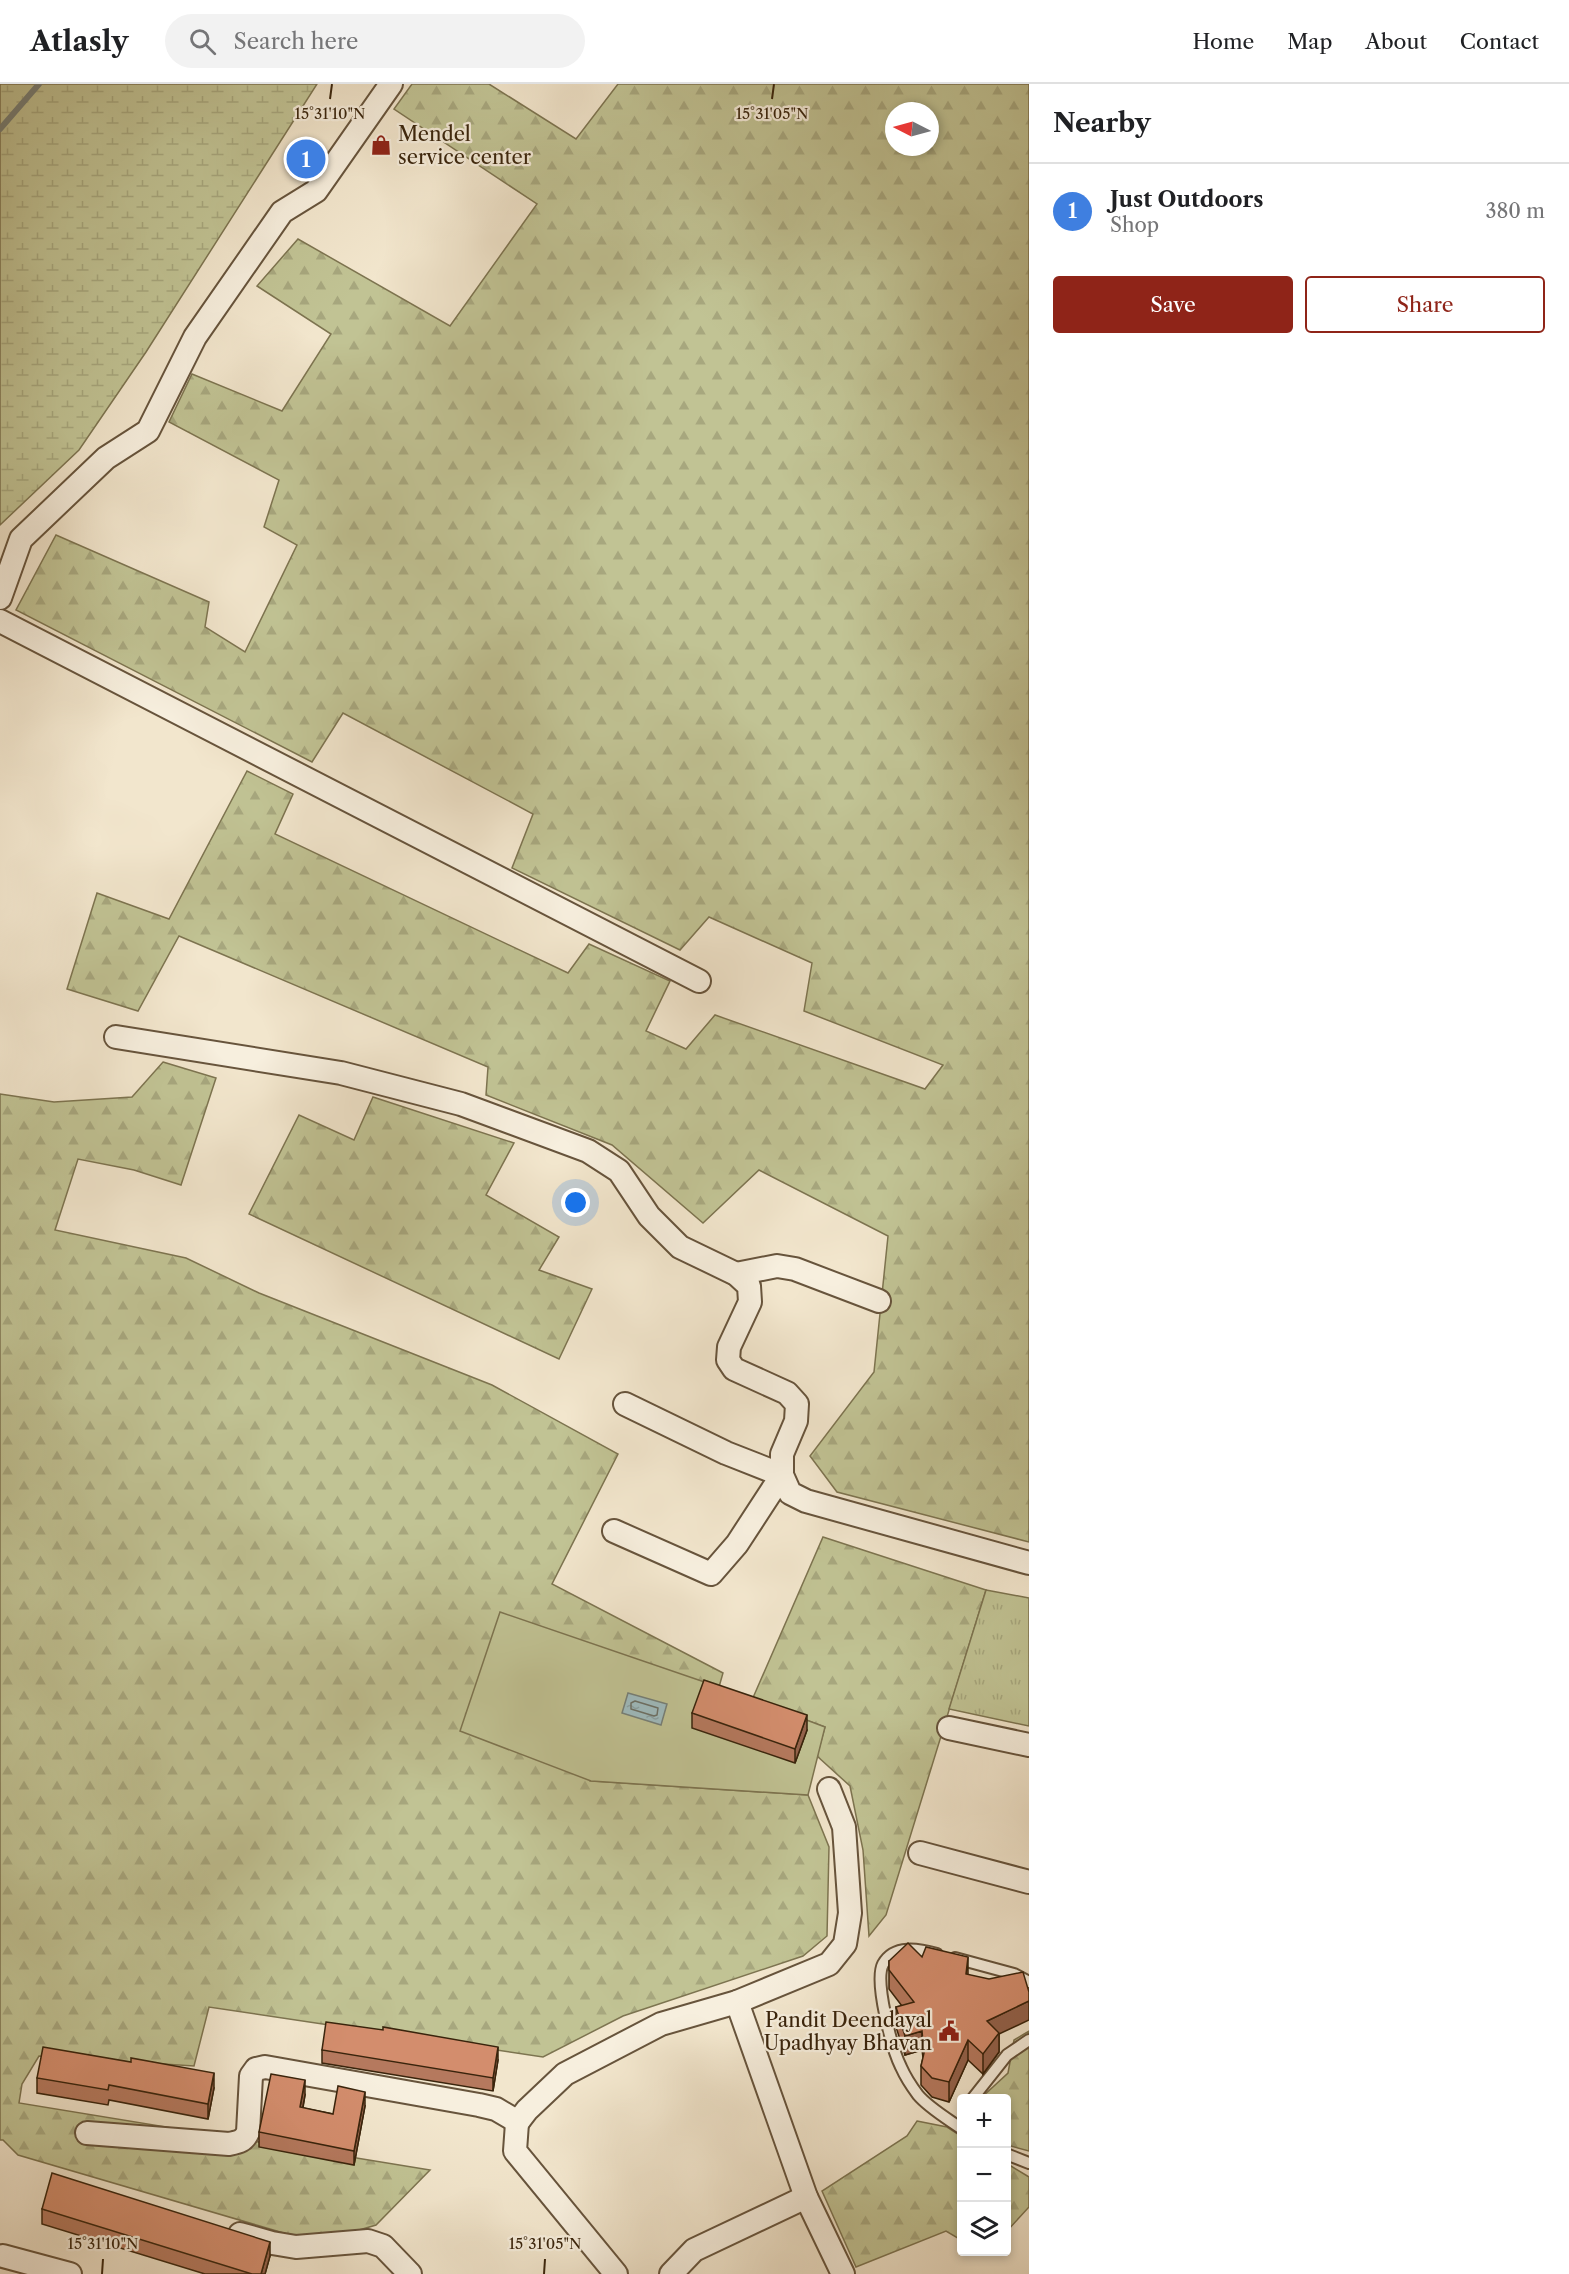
<!DOCTYPE html>
<html lang="en">
<head>
<meta charset="utf-8">
<style>
  body { margin:0; font-family:"Libre Caslon Text",serif; background:#f2f2f2; color:#202124 }
  .controls { position:absolute; right:18px; bottom:18px; display:grid; overflow:hidden; border-radius:6px; box-shadow:0 3px 9px #0003 }
  .controls button { width:54px; height:54px; display:grid; place-items:center; padding:0; border:0; border-bottom:2px solid #e0e0e0; background:#fff; color:#202124; font:30px sans-serif }
  .compass { position:absolute; left:885px; top:18px; width:54px; height:54px; border-radius:50%; background:#fff; box-shadow:0 3px 9px #0003; rotate:276deg }
  .you { position:absolute; left:576px; top:1119px; width:21px; height:21px; margin:-15px; border:4px solid #fff; border-radius:50%; background:#1a73e8; box-shadow:0 0 0 9px #1a73e833 }
  .badge { display:grid; place-items:center; width:39px; height:39px; border-radius:50%; background:#8f2418; color:#fff; font-size:20px; font-weight:700 }
  .pin { position:absolute; translate:-50% -50%; border:3px solid #fff; box-shadow:0 2px 6px #0006 }
  .list { margin:0; padding:0; list-style:none }
  h2 { display:flex; justify-content:space-between; align-items:center; height:78px; margin:0; padding:0 24px; font-size:26px }
  h2 small { font-size:20px; font-weight:400; color:#757577 }
  .list li { display:grid; grid-template-columns:39px 1fr auto; gap:18px; align-items:center; box-sizing:border-box; height:96px; padding:0 24px; border-top:2px solid #e0e0e0 }
  .list b { display:block; font-size:22px; white-space:nowrap }
  .list p { margin:0; font-size:20px; white-space:nowrap; color:#757577 }
  .list em { font-size:20px; font-style:normal; color:#757577 }
  .actions { display:flex; gap:12px; padding:18px 24px }
  .actions a { flex:1; padding:14px 0; border:2px solid #8f2418; border-radius:6px; text-align:center; font-size:21px; color:#8f2418 }
  .actions .main { background:#8f2418; color:#fff }
  .icon { flex:none; width:33px; height:33px; fill:none; stroke:currentColor; stroke-width:2; stroke-linecap:round; stroke-linejoin:round }
  .map { position:relative; flex:none; width:1029px; height:2190px; overflow:hidden }
  header { display:flex; align-items:center; gap:36px; box-sizing:border-box; height:84px; padding:0 30px; background:#fff; border-bottom:2px solid #e0e0e0 }
  header strong { font-size:28px }
  nav { display:flex; gap:33px; margin-inline-start:auto; font-size:21px }
  .search { width:420px; height:54px; background:#f2f2f2; display:flex; align-items:center; gap:15px; box-sizing:border-box; padding:0 21px; border-radius:33px; color:#757577; font-size:22px }
  main { display:flex }
  aside { flex:1; background:#fff }
  .map>svg:first-child { display:block }
  .forest { fill:url(#forest-firs); stroke:#7d7450; stroke-width:1.5; fill-rule:evenodd }
  .wetland { fill:url(#wetland-marsh); stroke:#7d7450; stroke-width:1.5 }
  .park { fill:url(#park-tufts); stroke:#7d7450; stroke-width:1.5 }
  .pitch { fill:#c1c394; stroke:#7d7450; stroke-width:1.5 }
  .water { fill:url(#water-ripples); stroke:#768079; stroke-width:1.5 }
  .lines { fill:none; stroke-linecap:round; stroke-linejoin:round }
  .shore { stroke:#6c7066; stroke-width:1.5 }
  .stream { stroke:#768079; stroke-width:6 }
  .service-casing { stroke:#67543c; stroke-width:14 }
  .minor-casing { stroke:#67543c; stroke-width:26 }
  .service { stroke:#f7efde; stroke-width:10 }
  .minor { stroke:#f7efde; stroke-width:22 }
  .wall { fill:#b5795e; stroke:#39240c; stroke-width:1.5 }
  .shaded-wall { fill:#94634c; stroke:#39240c; stroke-width:1.5 }
  .building { fill:#d38d6d; stroke:#39240c; stroke-width:1.5 }
  .ticks { fill:none; stroke:#39240c; stroke-width:2 }
  .labels { text-anchor:middle; dominant-baseline:central; stroke-width:4.5; stroke-linejoin:round; paint-order:stroke }
  .poi-label { font-size:20px; fill:#39240c; stroke:#f7efde; text-anchor:start }
  .ticks-label { font-size:15px; text-anchor:middle; fill:#39240c; stroke:#f7efde; stroke-width:4.5; stroke-linejoin:round; paint-order:stroke }
</style>
</head>
<body>
<header>
<strong>Atlasly</strong>
<div class="search"><svg class="icon" aria-label="search" viewBox="0 0 24 24"><circle cx="10" cy="10" r="6"/><path d="M15 15l6 6"/></svg>Search here</div>
<nav><a>Home</a><a>Map</a><a>About</a><a>Contact</a></nav>
</header>
<main>
<div class="map">
<svg width="1029" height="2190" viewBox="0 0 1029 2190">
  <defs>
    <pattern id="forest-firs" width="22" height="20" patternUnits="userSpaceOnUse" patternTransform="scale(1.5)"><rect width="22" height="20" fill="#c1c394"/><path d="M5 1l3.5 6h-7zM16 11l3.5 6h-7z" fill="#a7a77e"/></pattern>
    <pattern id="wetland-marsh" width="20" height="14" patternUnits="userSpaceOnUse" patternTransform="scale(1.5)"><rect width="20" height="14" fill="#c1c394"/><path d="M1 5h8M5 5V1M11 12h8M15 12V8" fill="none" stroke="#a7a77e"/></pattern>
    <pattern id="park-tufts" width="24" height="20" patternUnits="userSpaceOnUse" patternTransform="scale(1.5)"><rect width="24" height="20" fill="#c1c394"/><path d="M3 7l-1-3M5 7V3M7 7l1-3M15 17l-1-3M17 17v-4M19 17l1-3" fill="none" stroke="#a7a77e"/></pattern>
    <pattern id="water-ripples" width="26" height="14" patternUnits="userSpaceOnUse" patternTransform="scale(1.5)"><rect width="26" height="14" fill="#9fbdc1"/><path d="M2 4q2-2 4 0t4 0M15 11q2-2 4 0t4 0" fill="none" stroke="#8aa2a5"/></pattern>
  </defs>
  <rect width="100%" height="100%" fill="#f2e6cd"/>
  <filter id="stains"><feTurbulence type="fractalNoise" baseFrequency=".00333" numOctaves="4"/><feColorMatrix values="0 0 0 0 .2 0 0 0 0 .09 0 0 0 0 .02 0 0 0 .5 -.17"/></filter>
  <radialGradient id="worn" r=".72"><stop offset=".6" stop-color="#630" stop-opacity="0"/><stop offset="1" stop-color="#630" stop-opacity=".3"/></radialGradient>
  <g class="forest">
    <path d="M 412,0 L 489,0 L 576,55 L 618,0 L 1029,0 L 1029,1458 L 837,1408 L 810,1372 L 874,1288 L 888,1152 L 759,1086 L 703,1139 L 612,1061 L 486,1011 L 488,983 L 179,852 L 138,927 L 67,905 L 97,809 L 169,835 L 247,687 L 293,710 L 275,750 L 568,889 L 589,860 L 670,897 L 646,947 L 686,965 L 715,931 L 925,1005 L 943,981 L 804,927 L 812,879 L 709,833 L 680,866 L 512,784 L 533,730 L 343,629 L 312,678 L 16,526 L 56,451 L 209,518 L 205,543 L 245,568 L 297,461 L 264,443 L 279,396 L 169,338 L 192,290 L 282,327 L 331,250 L 257,202 L 298,155 L 450,242 L 537,120 L 394,25 ZM 894,27 L 930,27 L 930,63 L 894,63 Z"/>
    <polygon points="163,978 216,994 181,1101 134,1086 78,1075 55,1146 186,1174 259,1209 492,1301 618,1370 552,1500 723,1589 719,1603 591,1697 808,1711 829,1763 827,1852 803,1872 623,1932 543,1973 209,1923 194,1982 39,1972 22,2000 19,2019 430,2086 376,2141 329,2155 287,2150 18,2071 3,2056 0,2056 0,1010 54,1018 132,1013"/>
    <polygon points="373,1013 514,1059 486,1111 559,1153 539,1186 592,1205 559,1275 249,1130 299,1031 354,1056"/>
    <polygon points="823,1453 986,1506 886,1831 869,1852 863,1766 850,1702 817,1672 825,1643 752,1616"/>
    <polygon points="1029,1947 1029,2067 1007,2061 1006,2014 981,2014 1008,1989 1014,1956"/>
    <polygon points="917,2037 947,2043 961,2052 961,2156 946,2147 856,2183 822,2107 907,2052"/>
    <polygon points="1006,2079 1029,2093 1029,2123 1007,2147"/>
  </g>
  <polygon class="wetland" points="0,0 317,0 146,268 79,366 0,441"/>
  <polygon class="park" points="986,1506 1029,1514 1029,1642 949,1625"/>
  <polygon class="pitch" points="500,1528 719,1603 825,1643 808,1711 591,1697 460,1647"/>
  <polygon class="water" points="628,1609 667,1620 661,1641 622,1629"/>
  <g class="lines">
    <polygon class="shore" points="635,1617 658,1624 657,1631 654,1632 631,1625 631,1619"/>
    <polyline class="stream" points="0,45 39,0"/>
    <g class="service-casing">
      <g id="service">
        <path d="M 937,1870 C 919,1865 894,1860 883,1880 C 874,1897 892,1965 901,1983 C 905,1992 912,2003 918,2011 C 929,2024 948,2035 962,2045"/>
        <polyline points="955,1874 1014,1890 1029,1898"/>
        <polyline points="973,2014 1007,1971 1029,1956"/>
        <polyline points="1006,2070 1029,2079"/>
      </g>
    </g>
    <g class="minor-casing">
      <g id="minor">
        <polyline points="0,514 21,455 106,374 148,347 195,253 282,128 316,107 391,0"/>
        <polyline points="0,537 699,897"/>
        <polyline points="116,953 341,989 461,1020 588,1067 619,1087 649,1132 680,1163 736,1190 749,1202 750,1218 729,1263 728,1276 734,1285 787,1309 797,1320 796,1337 782,1370 782,1391 790,1409 806,1417 1029,1479"/>
        <polyline points="736,1190 777,1182 795,1185 879,1217"/>
        <polyline points="614,1447 711,1490 737,1460 782,1391 726,1369 625,1320"/>
        <polyline points="949,1644 1029,1661"/>
        <polyline points="829,1705 844,1743 850,1829 845,1860 829,1880 737,1918 806,2113 843,2190"/>
        <polyline points="920,1769 1029,1798"/>
        <path d="M 87,2049 L 229,2060 C 239,2058 244,2057 248,2048 L 251,1992 L 256,1985 L 265,1983 L 479,2021 L 496,2025 L 518,2038"/>
        <polyline points="240,2150 272,2159 296,2163 368,2157 383,2162 410,2190"/>
        <polyline points="3,2172 70,2190"/>
        <polyline points="616,2190 515,2067 517,2039 527,2026 565,1990 661,1940 737,1918"/>
        <polyline points="671,2190 694,2166 806,2113"/>
      </g>
    </g>
    <use href="#service" class="service"/>
    <use href="#minor" class="minor"/>
  </g>
  <g class="wall">
    <polygon points="692,1629 807,1646 795,1679 692,1644"/>
    <polygon points="922,1873 968,1891 999,1950 999,1968 983,1990 968,1976 949,2018 932,2013 921,2001 921,1982 923,1974 922,1966 905,1971 896,1943 896,1923 902,1922 889,1905 889,1877"/>
    <polygon points="322,1966 498,1976 493,2007 322,1979"/>
    <polygon points="37,1994 214,2004 208,2035 109,2016 108,2021 37,2009"/>
    <polygon points="305,2011 303,2024 333,2030 365,2022 354,2081 259,2063 259,2048"/>
    <polygon points="42,2125 270,2172 265,2190 205,2190 42,2140"/>
  </g>
  <g class="shaded-wall">
    <polygon points="807,1631 807,1646 795,1679 795,1665"/>
    <polygon points="968,1873 968,1892 966,1890"/>
    <polygon points="1029,1917 1029,1936 999,1950 999,1968 983,1990 983,1970 987,1937"/>
    <polygon points="922,1947 922,1966 905,1971 905,1952"/>
    <polygon points="968,1956 968,1976 949,2018 949,1998"/>
    <polygon points="498,1963 498,1976 493,2007 493,1994"/>
    <polygon points="214,1989 214,2004 208,2035 208,2020"/>
    <polygon points="305,1996 305,2011 300,2038 300,2023"/>
    <polygon points="365,2008 365,2022 354,2081 354,2067"/>
    <polygon points="270,2158 270,2172 265,2190 261,2190"/>
  </g>
  <g class="building">
    <polygon points="704,1596 807,1631 795,1665 692,1629"/>
    <polygon points="908,1859 922,1873 926,1863 968,1873 966,1890 989,1895 1023,1888 1029,1908 1029,1917 987,1937 999,1949 983,1970 968,1956 949,1998 932,1994 921,1982 924,1969 922,1947 905,1952 896,1923 914,1918 889,1886 889,1877"/>
    <polygon points="326,1938 383,1946 383,1943 498,1963 493,1994 322,1966"/>
    <polygon points="43,1963 131,1978 131,1974 214,1989 208,2020 109,2001 108,2006 37,1994"/>
    <polygon points="271,1990 305,1996 300,2023 333,2030 338,2002 365,2008 354,2067 259,2048"/>
    <polygon points="52,2089 270,2158 261,2190 252,2190 42,2125"/>
  </g>
  <path class="ticks" d="M 330,15 L 332,0M 772,15 L 774,0M 102,2190 L 103,2175M 544,2190 L 545,2175"/>
  <defs>
    <g id="shop-bare" transform="scale(1.62)"><path d="M-5-2.5h2.3a2.7 3.5 0 0 1 5.4 0H5L5.5 6h-11ZM-1.5-2.5h3a1.5 2.3 0 0 0-3 0Z" fill="#8f2418" stroke="#f7efde" stroke-width="2.5" paint-order="stroke"/></g>
    <g id="civic-bare" transform="scale(1.62)"><path d="M-.6-6.5H3V-4.5H.6V-3L4-1V1h2V6H-6V1h2V-1L-.6-3ZM-1.2 2.5V6h2.4V2.5Z" fill="#8f2418" stroke="#f7efde" stroke-width="2.5" paint-order="stroke"/></g>
  </defs>
  <g fill-rule="evenodd">
    <use href="#shop-bare" x="381" y="61"/>
    <use href="#civic-bare" x="949" y="1947"/>
  </g>
  <g class="labels">
    <g class="poi-label">
      <text x="398" y="50">Mendel<tspan x="398" dy="23">service center</tspan></text>
      <text x="932" y="1936" text-anchor="end">Pandit Deendayal<tspan x="932" dy="23">Upadhyay Bhavan</tspan></text>
    </g>
  </g>
  <g class="ticks-label">
    <text x="330" y="35">15°31'10"N</text>
    <text x="772" y="35">15°31'05"N</text>
    <text x="103" y="2165">15°31'10"N</text>
    <text x="545" y="2165">15°31'05"N</text>
  </g>
  <rect width="100%" height="100%" filter="url(#stains)"/>
  <rect width="100%" height="100%" fill="url(#worn)"/>
</svg>
<div class="controls">
<button>+</button>
<button>−</button>
<button><svg class="icon" aria-label="layers" viewBox="0 0 24 24"><path d="M12 4l9 5-9 5-9-5zM3 14l9 5 9-5"/></svg></button>
</div>
<svg class="compass" viewBox="-18 -18 36 36"><path d="M0-13l5 13h-10z" fill="#e53935"/><path d="M0 13l5-13h-10z" fill="#757577"/></svg>
<div class="you"></div>
<div class="pin badge" style="left:306px;top:75px;background:#3f7fe0">1</div>
</div>
<aside>
<h2>Nearby<small></small></h2>
<ul class="list">
<li><span class="badge" style="background:#3f7fe0">1</span><div><b>Just Outdoors</b><p>Shop</p></div><em>380 m</em></li>
</ul>
<div class="actions"><a class="main">Save</a><a>Share</a></div>
</aside>
</main>
</body>
</html>
